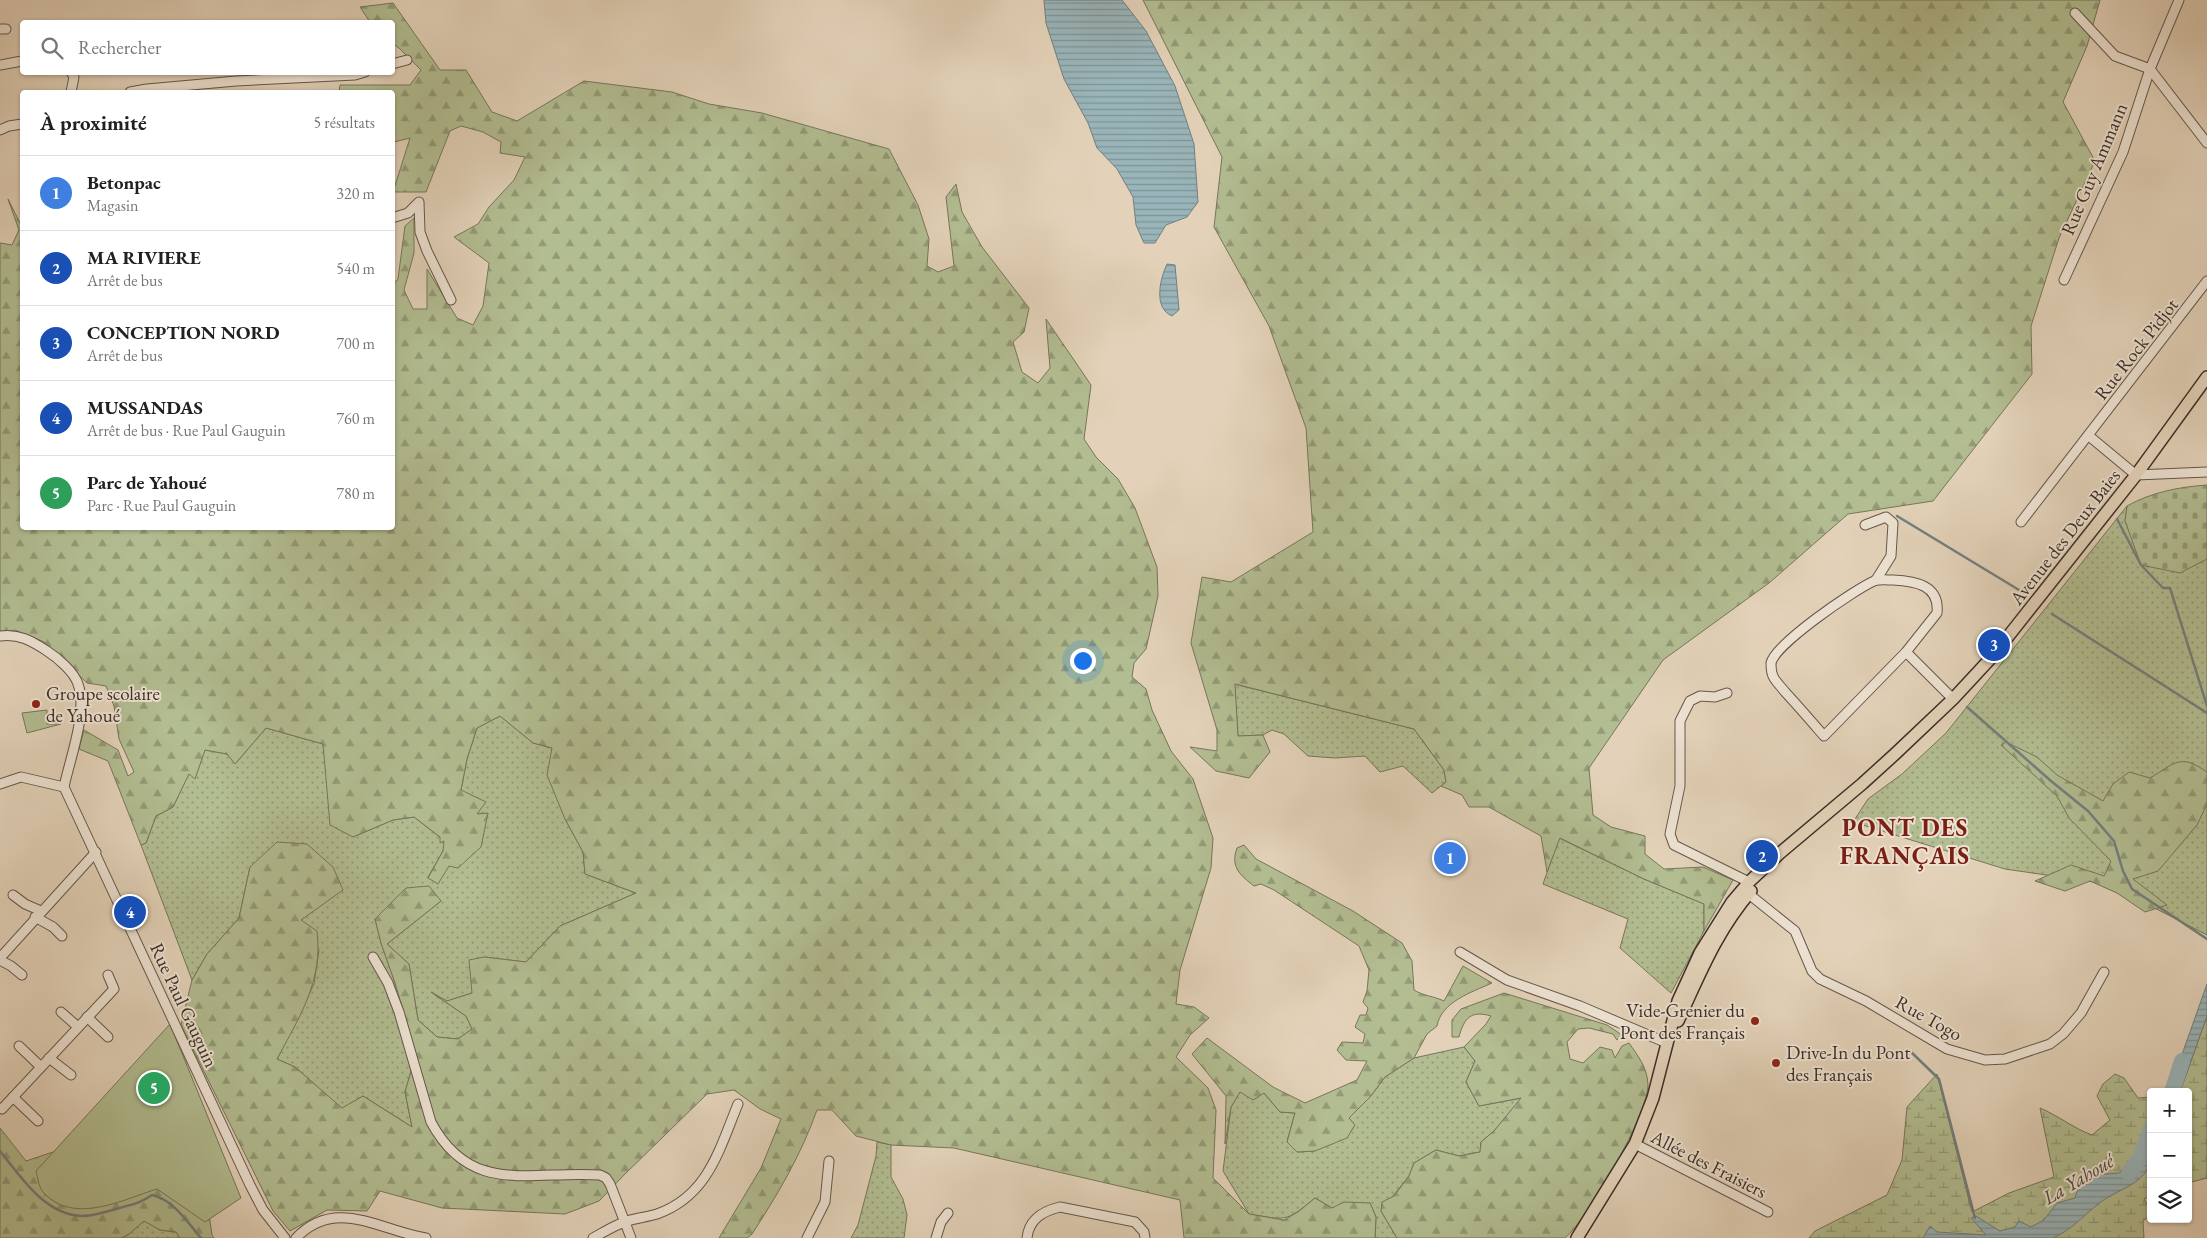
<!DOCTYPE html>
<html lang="fr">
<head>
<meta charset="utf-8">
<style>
  body { margin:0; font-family:"EB Garamond",serif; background:#f6f6f6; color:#202124 }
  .controls { position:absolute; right:15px; bottom:15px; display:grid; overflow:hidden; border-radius:5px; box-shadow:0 1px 4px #0004 }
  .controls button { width:45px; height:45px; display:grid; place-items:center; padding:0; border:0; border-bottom:1px solid #e0e0e0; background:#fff; color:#202124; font:25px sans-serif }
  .you { position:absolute; left:1082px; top:660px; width:18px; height:18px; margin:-12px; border:4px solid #fff; border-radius:50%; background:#1a73e8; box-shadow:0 0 0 8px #1a73e833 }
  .badge { display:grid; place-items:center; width:32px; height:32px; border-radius:50%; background:#8f2418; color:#fff; font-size:16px; font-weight:700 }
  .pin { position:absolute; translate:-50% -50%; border:2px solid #fff; box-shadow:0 1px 5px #0006 }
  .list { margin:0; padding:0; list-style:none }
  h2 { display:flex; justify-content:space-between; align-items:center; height:65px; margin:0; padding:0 20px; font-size:21px }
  h2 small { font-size:16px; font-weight:400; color:#757577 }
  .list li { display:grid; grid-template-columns:32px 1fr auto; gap:15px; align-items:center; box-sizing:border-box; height:75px; padding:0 20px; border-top:1px solid #e0e0e0 }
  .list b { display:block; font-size:19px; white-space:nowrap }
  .list p { margin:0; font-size:16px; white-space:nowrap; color:#757577 }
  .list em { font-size:16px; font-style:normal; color:#757577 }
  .icon { flex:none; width:28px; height:28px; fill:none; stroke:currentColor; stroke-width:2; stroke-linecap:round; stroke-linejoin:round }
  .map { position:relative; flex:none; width:2207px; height:1238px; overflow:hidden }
  .search { position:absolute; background:#fff; box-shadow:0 1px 4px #0004; left:20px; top:20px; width:375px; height:55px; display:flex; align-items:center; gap:12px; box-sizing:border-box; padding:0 18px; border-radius:5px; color:#757577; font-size:19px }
  .panel { position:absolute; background:#fff; box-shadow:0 1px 4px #0004; left:20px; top:90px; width:375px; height:440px; border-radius:5px }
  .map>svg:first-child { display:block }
  .grass { fill:url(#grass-dots); stroke:#76765c }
  .forest { fill:url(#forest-firs); stroke:#76765c }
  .wetland { fill:url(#wetland-marsh); stroke:#76765c }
  .cemetery { fill:url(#cemetery-stones); stroke:#76765c }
  .green { fill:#b2bd91; stroke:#76765c }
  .water { fill:url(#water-rules); stroke:#737f80 }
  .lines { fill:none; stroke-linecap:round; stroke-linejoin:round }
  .stream { stroke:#737f80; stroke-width:2.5 }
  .river { stroke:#99b5ba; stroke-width:16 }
  .minor-casing { stroke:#65574c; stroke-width:11 }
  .major-casing { stroke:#3b2e28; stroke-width:14 }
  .minor { stroke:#ede2d2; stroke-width:9 }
  .major { stroke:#e3d2b9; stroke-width:11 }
  .poi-dot { fill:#8f2418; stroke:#ede2d2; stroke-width:2 }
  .labels { text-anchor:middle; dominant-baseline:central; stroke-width:4; stroke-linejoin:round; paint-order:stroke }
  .street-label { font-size:19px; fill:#3b2e28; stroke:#ede2d2 }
  .poi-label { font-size:19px; fill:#3b2e28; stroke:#ede2d2; text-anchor:start }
  .water-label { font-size:20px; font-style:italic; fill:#4e4945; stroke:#ede2d2 }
  .district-label { font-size:24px; font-weight:bold; letter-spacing:1px; fill:#7a1f14; stroke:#ede2d2 }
</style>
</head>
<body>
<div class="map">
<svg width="2207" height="1238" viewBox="0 0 2207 1238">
  <defs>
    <pattern id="grass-dots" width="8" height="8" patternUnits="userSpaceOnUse" patternTransform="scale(1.25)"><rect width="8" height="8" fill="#b2bd91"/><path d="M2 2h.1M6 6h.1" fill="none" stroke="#929a76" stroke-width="1.8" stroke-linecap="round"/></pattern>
    <pattern id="forest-firs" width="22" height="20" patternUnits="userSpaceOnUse" patternTransform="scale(1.25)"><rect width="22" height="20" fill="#b2bd91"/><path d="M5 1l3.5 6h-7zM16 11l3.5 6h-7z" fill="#929a76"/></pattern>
    <pattern id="wetland-marsh" width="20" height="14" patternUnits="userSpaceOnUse" patternTransform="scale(1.25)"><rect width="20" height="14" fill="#b2bd91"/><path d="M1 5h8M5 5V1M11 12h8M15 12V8" fill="none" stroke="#929a76"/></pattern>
    <pattern id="cemetery-stones" width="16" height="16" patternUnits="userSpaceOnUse" patternTransform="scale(1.25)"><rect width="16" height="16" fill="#b2bd91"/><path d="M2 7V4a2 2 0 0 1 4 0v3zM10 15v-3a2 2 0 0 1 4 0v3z" fill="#929a76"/></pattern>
    <pattern id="water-rules" width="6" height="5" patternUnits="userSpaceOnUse" patternTransform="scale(1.25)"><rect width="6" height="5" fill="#99b5ba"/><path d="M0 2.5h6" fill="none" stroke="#7e9497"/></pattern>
  </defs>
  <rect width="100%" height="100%" fill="#e3d2b9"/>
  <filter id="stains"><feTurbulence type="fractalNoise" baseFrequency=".004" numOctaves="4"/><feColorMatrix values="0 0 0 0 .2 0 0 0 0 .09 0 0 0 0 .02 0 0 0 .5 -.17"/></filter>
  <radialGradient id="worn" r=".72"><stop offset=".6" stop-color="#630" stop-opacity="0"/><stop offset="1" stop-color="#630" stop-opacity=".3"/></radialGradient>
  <g class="grass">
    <polygon points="2127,506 2125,521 2207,559 2207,557 2207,935 2108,884 2005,869 1853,822 1868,799 1902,774 1946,733"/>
    <polygon points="1234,684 1414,729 1444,770 1446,782 1432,793 1403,766 1380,772 1365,756 1335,758 1308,756 1284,734 1272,730 1263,735 1238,736"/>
    <polygon points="500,716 533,743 552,748 565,819 583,852 585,874 636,893 560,926 526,962 484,957 472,993 447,1001 435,995 466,1016 472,1029 458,1039 437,1037 418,1020 409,964 387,944 441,901 375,919 381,943 395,983 416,1054 405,1092 412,1127 363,1096 342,1109 295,1067 277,1059 314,984 319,950 301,920 342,890 250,867 239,918 207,954 192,980 141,845 146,843 156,816 173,807 189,773 195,778 205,750 227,754 236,763 266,728 323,744 327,773 353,837 393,820 414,817 445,841 443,851 428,877 449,866 488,814 477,814 461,790 467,759 477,728"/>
    <polygon points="1559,838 1644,879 1704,904 1704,931 1671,993 1620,948 1628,919 1543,884"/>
    <path d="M 1464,1047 L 1475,1061 L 1466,1082 L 1479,1106 L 1522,1098 L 1494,1131 L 1481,1142 L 1480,1152 L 1459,1156 L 1436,1150 L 1414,1163 L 1409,1176 L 1381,1211 L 1397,1238 L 1375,1238 L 1376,1217 L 1370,1203 L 1332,1208 L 1315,1198 C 1285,1223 1286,1220 1249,1214 L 1223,1171 L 1231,1107 L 1240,1092 L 1264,1093 L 1280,1112 L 1295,1113 L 1287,1142 L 1297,1152 L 1315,1151 L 1370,1097 L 1385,1077 L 1414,1058 Z"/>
    <polygon points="877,1142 891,1145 891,1177 903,1199 907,1215 904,1238 851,1238 858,1225 876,1156"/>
    <polygon points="144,1220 160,1230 176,1232 180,1238 121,1238 129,1234"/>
  </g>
  <g class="forest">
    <polygon points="1143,0 2100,0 2087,46 2063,102 2095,161 2059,238 2031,326 2032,374 1933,501 1848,514 1769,583 1663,660 1589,768 1593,815 1611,827 1645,836 1645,854 1664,869 1703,867 1733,880 1704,931 1704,904 1644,879 1560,838 1547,872 1541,836 1489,807 1469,807 1462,795 1441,786 1446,782 1444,770 1414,729 1235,684 1238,736 1263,735 1270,752 1249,778 1216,771 1190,747 1217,751 1217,730 1191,643 1202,577 1231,582 1313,532 1306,428 1269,326 1214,227 1222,157"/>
    <path d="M 393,3 L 440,70 L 466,70 L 492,112 L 517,121 L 584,81 L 672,92 L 709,104 L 762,113 L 889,149 L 918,205 L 929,239 L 927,266 L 938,272 L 954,266 L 946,197 L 956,184 L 962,212 L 982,247 L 1029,308 L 1024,332 L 1013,342 L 1022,372 L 1038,383 L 1050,368 L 1046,319 L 1091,385 L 1084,439 L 1096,457 L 1118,479 L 1135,508 L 1157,567 L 1158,596 L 1146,649 L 1134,663 L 1132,677 L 1146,689 L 1152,710 L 1171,751 L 1193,779 L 1213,838 L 1211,868 L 1180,970 L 1176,1004 L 1194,1007 L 1209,1018 L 1190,1035 L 1176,1057 L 1208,1088 L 1216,1110 L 1213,1178 L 1249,1214 L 1284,1220 L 1298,1212 L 1315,1198 L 1332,1208 L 1344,1202 L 1370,1203 L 1376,1217 L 1375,1238 L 1184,1238 L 1180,1200 L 954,1148 L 891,1145 L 856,1136 L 832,1110 L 817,1110 C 801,1155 778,1194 752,1234 L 747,1238 L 719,1238 L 761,1168 L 781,1119 L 760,1109 L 734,1090 L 707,1094 L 624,1175 L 599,1201 L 565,1214 L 442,1208 L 380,1191 L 367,1211 L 327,1210 L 290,1231 L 273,1211 L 181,1025 L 192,980 L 207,954 L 239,918 L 250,867 L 277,842 L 307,844 L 333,867 L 343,890 L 301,920 L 317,931 C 323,981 300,1016 277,1059 L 295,1067 L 342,1108 L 363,1096 L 412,1127 L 405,1092 L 416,1054 L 395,983 L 381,943 L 375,919 L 406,888 L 429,886 L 441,901 L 387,944 L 409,964 L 418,1020 L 437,1037 L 458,1039 L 472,1029 L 466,1016 L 431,992 L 447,1001 L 472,993 L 469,960 L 484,957 L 526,962 L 560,926 L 636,893 L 585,874 L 583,852 L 565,819 L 547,775 L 552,748 L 533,743 L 500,716 L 477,728 L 467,759 L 461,790 L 486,802 L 477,814 L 488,813 L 481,847 L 458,868 L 449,866 L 438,884 L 428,878 L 443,851 L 444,841 L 440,843 L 440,837 L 414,817 L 393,820 L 353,837 L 330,825 L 323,744 L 266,728 L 235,764 L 227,754 L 205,750 L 195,779 L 189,774 L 173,807 L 156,816 L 146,843 L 141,845 L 108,761 L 79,749 L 84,730 L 118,750 L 128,776 L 134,772 L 119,739 L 114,706 L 106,686 L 87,683 L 44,642 L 15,630 L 0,633 L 0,243 L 12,245 L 19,230 L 8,199 L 22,227 L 22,528 L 392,528 L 392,286 L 398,279 L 405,226 L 414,218 L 414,253 L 404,290 L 413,309 L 427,309 L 427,269 L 457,318 L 473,325 L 483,306 L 489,263 L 454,237 L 478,224 L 489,207 L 514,180 L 525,157 L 500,153 L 501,142 L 483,132 L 461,126 L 450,131 L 426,192 L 393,192 L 410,138 L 394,142 L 393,145 L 392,92 L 339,92 L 340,85 L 410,85 L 421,70 L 399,48 L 393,44 L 392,22 L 370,22 L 360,7 Z"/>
    <path d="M 2006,742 L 2037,757 L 2057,775 L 2103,801 L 2113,784 L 2129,772 L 2150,778 C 2175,763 2180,753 2207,772 L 2207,804 L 2197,825 L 2158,871 L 2133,879 L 2167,905 L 2145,912 L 2117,893 L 2090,881 L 2065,891 L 2035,881 L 2071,865 L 2104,876 L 2111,861 L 2069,818 L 2057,796 L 2001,745 Z"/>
    <path d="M 1244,845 L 1256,859 L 1353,911 L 1402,943 L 1412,961 L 1414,990 C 1424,996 1433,996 1444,1001 L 1463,966 L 1492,983 C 1472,992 1441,1002 1437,1026 L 1427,1034 L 1414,1058 L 1385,1077 L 1370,1097 L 1349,1118 L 1355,1125 L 1347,1138 L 1315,1151 L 1297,1152 L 1287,1142 L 1295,1113 L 1280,1112 L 1264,1093 L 1253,1100 L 1240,1092 L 1231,1107 L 1225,1144 L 1226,1096 L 1192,1054 L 1207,1038 L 1273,1087 L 1305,1103 L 1357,1080 L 1367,1061 L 1346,1060 L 1337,1050 L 1342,1042 L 1363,1043 L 1365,1034 L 1355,1027 L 1360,1015 L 1366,1015 L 1368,1008 L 1363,1002 L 1367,991 L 1369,970 L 1359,946 L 1274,890 L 1261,884 L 1254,886 C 1240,875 1230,867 1237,848 Z"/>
    <path d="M 1504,993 L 1607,1025 L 1622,1035 L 1617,1040 L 1613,1034 L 1589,1028 L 1578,1029 L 1567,1042 L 1570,1059 L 1583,1063 L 1600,1047 L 1612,1050 L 1615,1058 L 1622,1046 L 1629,1043 C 1638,1056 1647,1067 1648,1084 C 1649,1113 1588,1219 1565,1238 L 1397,1238 L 1381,1211 L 1382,1202 L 1394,1196 L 1409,1176 L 1414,1163 L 1436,1150 L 1459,1156 L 1480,1152 L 1481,1142 L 1494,1131 L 1521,1098 L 1479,1106 L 1466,1082 L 1475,1061 L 1464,1047 L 1486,1024 L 1491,1016 C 1471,1010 1464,1018 1459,1037 L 1452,1037 L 1452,1020 L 1461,1009 Z"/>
    <polygon points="0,1128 26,1161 53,1152 162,1183 208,1207 212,1235 214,1238 180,1238 176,1232 160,1230 144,1221 129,1234 121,1238 0,1238"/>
  </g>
  <g class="wetland">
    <polygon points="2207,1016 2207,1178 2188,1183 2188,1092 2180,1092"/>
    <path d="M 1937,1074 L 1972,1212 L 2009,1193 L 2054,1177 L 2040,1108 C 2059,1116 2073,1128 2092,1135 L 2110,1120 L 2097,1096 L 2103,1084 L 2115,1074 L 2124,1078 L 2138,1098 L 2151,1097 L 2151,1196 L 2144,1199 L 2151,1211 L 2151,1215 L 2143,1221 L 2144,1238 L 1809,1238 L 1815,1231 L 1887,1195 L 1902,1160 L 1907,1107 Z"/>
  </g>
  <path class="cemetery" d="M 2207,485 L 2207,559 L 2180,573 L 2141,565 L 2125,521 L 2127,506 C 2152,492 2179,487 2207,485 Z"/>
  <g class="green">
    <polygon points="47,710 47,724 61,724 27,733 22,713"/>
    <path d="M 170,1024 L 241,1198 L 205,1222 L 157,1189 C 122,1200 74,1225 44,1193 C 39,1189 38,1178 36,1171 Z"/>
  </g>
  <g class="water">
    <polygon points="1044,0 1122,0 1146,31 1175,86 1194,144 1198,202 1187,217 1166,225 1155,243 1144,243 1136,225 1133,197 1117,169 1097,148 1088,123 1064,79 1046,23"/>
    <path d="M 1167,264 L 1175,265 L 1179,310 L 1172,316 C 1153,308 1160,279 1167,264 Z"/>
    <polygon points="2207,984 2207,1016 2180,1092 2175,1092 2176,1087 2174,1077"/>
    <path d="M 2151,1138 C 2151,1147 2153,1159 2148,1168 C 2140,1184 2119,1190 2105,1199 C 2087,1211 2074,1229 2053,1238 L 1923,1238 L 1930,1226 L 1937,1232 L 1986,1235 L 1971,1218 L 1976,1216 L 2000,1231 L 2015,1227 L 2019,1221 L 2031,1227 L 2044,1220 L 2057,1203 L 2075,1198 L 2081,1180 L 2095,1175 L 2119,1173 L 2144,1154 Z"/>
  </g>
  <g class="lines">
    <g class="stream">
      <polyline points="1897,516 2024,593"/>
      <polyline points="2117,519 2141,565 2163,588 2170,588 2207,706"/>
      <polyline points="2052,614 2207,713"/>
      <polyline points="1967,707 2051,781 2088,811 2114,841 2123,871 2132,889 2207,939"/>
      <polyline points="1909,1050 1939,1079 1975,1218"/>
      <path d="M 0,1151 C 21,1177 45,1215 82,1216 C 94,1216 105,1212 116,1209 C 132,1204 137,1205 152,1195 C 174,1200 187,1222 201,1238"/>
    </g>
    <g class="river">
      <polyline points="2172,1092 2182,1061"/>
      <polyline points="2129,1173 2141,1157 2151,1128"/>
    </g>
    <g class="minor-casing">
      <g id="minor">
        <polyline points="2075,13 2115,56 2150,69 2207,143"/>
        <polyline points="0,29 6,29"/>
        <polyline points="392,64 407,60"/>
        <polyline points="0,65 22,61"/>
        <polyline points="71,92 74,77 71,72"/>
        <polyline points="130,92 147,89 236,81 355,75 365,72"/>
        <polyline points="0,130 9,126 22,124"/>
        <polyline points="392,218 408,213 419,202 420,232 427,251 451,300"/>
        <polyline points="2064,280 2123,152 2150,69 2179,0"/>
        <polyline points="2089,436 2136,475 2207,472"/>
        <polyline points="2021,522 2207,281"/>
        <polyline points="1865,525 1886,517 1893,523 1891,556 1876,580"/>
        <path d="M 0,636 C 18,633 32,641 47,651 C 58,658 74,672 78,684 C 88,712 70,758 64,787"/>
        <path d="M 1906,652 L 1824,736 C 1811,721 1799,707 1786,693 C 1782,688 1777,683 1774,678 C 1772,675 1771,667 1771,663 C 1775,644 1854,590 1874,581 C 1879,579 1887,580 1893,580 C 1915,581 1940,585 1937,613 L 1906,652 L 1953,699"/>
        <polyline points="1727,693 1715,697 1700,696 1690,701 1680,721 1680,786 1670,834 1674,845 1749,882"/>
        <polyline points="0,784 21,777 64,787"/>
        <polyline points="64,787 250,1185 263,1210 285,1238"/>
        <polyline points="1745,891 1795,931 1812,971 1820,979 1866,1001 1947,1049 1985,1060 2005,1059 2050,1044 2063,1034 2081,1013 2104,972"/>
        <polyline points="13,895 25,904 41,911"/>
        <polyline points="35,917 53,927 62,936"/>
        <polyline points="1460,952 1507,980 1580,1006 1667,1043"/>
        <path d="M 373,957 L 388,983 L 399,1012 L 431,1122 C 471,1197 531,1170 600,1175 L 606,1178 L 610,1184 L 631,1238"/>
        <polyline points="0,958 96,852"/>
        <polyline points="0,960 11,966 22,975"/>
        <polyline points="61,1012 78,1027"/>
        <polyline points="87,1017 108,1037"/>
        <polyline points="19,1046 41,1067"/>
        <polyline points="49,1058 71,1075"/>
        <polyline points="13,1097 38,1121"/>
        <polyline points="0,1108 2,1109 114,989 108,975"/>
        <polyline points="1635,1144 1768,1212"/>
        <path d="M 296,1238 C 336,1196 380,1231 426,1238"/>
        <path d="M 593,1238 C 604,1232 615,1225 627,1221 C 637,1218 647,1217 657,1214 C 708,1196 719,1150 738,1104"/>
        <polyline points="807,1238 825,1202 829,1161"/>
        <polyline points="936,1238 941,1222 948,1213"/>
        <path d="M 1027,1238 C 1029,1219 1043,1211 1060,1207 L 1135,1222 L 1144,1232 L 1145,1238"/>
      </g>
    </g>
    <g class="major-casing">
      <g id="major">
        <path d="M 1678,1021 C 1700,974 1716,932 1751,891"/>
        <polyline points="1577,1238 1635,1144 1653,1098 1678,1001 1700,953 1732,902 1749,882 1780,853 1862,784 1895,754 1953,699 1991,658 2136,475 2207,377"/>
      </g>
    </g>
    <use href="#minor" class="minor"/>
    <use href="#major" class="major"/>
  </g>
  <g class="poi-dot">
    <circle cx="36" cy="704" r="5"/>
    <circle cx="1755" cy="1021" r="5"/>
    <circle cx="1776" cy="1063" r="5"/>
  </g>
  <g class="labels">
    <g class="street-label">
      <text transform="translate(2094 169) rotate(-67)">Rue Guy Ammann</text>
      <text transform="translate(2136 349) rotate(-52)">Rue Rock Pidjot</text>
      <text transform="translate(2065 537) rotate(-52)">Avenue des Deux Baies</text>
      <text transform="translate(184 1005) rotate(65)">Rue Paul Gauguin</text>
      <text transform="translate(1929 1018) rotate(29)">Rue Togo</text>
      <text transform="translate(1709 1164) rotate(27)">Allée des Fraisiers</text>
    </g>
    <g class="poi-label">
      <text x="46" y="693">Groupe scolaire<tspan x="46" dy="22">de Yahoué</tspan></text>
      <text x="1745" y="1010" text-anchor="end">Vide-Grenier du<tspan x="1745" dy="22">Pont des Français</tspan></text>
      <text x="1786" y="1052">Drive-In du Pont<tspan x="1786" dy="22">des Français</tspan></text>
    </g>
    <g class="water-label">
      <text transform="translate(2078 1179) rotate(-31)">La Yahoué</text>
    </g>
    <g class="district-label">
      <text x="1905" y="827">PONT DES<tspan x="1905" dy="28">FRANÇAIS</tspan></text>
    </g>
  </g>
  <rect width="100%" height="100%" filter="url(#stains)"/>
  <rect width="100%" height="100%" fill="url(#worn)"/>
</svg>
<div class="controls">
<button>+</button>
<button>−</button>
<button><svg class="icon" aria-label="layers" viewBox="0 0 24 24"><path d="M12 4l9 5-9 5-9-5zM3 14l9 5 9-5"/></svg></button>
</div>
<div class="you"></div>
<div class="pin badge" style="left:1450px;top:858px;background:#3f7fe0">1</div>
<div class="pin badge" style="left:1762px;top:856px;background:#1a4fb4">2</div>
<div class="pin badge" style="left:1994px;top:645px;background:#1a4fb4">3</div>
<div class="pin badge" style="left:130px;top:912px;background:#1a4fb4">4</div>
<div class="pin badge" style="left:154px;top:1088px;background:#2e9e5b">5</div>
<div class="search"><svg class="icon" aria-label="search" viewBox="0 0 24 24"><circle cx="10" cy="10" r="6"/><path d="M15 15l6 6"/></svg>Rechercher</div>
<section class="panel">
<h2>À proximité<small>5 résultats</small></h2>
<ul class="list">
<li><span class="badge" style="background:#3f7fe0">1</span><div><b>Betonpac</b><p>Magasin</p></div><em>320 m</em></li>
<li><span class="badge" style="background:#1a4fb4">2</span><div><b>MA RIVIERE</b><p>Arrêt de bus</p></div><em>540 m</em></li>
<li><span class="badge" style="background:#1a4fb4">3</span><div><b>CONCEPTION NORD</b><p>Arrêt de bus</p></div><em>700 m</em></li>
<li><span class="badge" style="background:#1a4fb4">4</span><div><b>MUSSANDAS</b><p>Arrêt de bus · Rue Paul Gauguin</p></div><em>760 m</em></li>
<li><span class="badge" style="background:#2e9e5b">5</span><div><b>Parc de Yahoué</b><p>Parc · Rue Paul Gauguin</p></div><em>780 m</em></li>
</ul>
</section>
</div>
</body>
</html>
